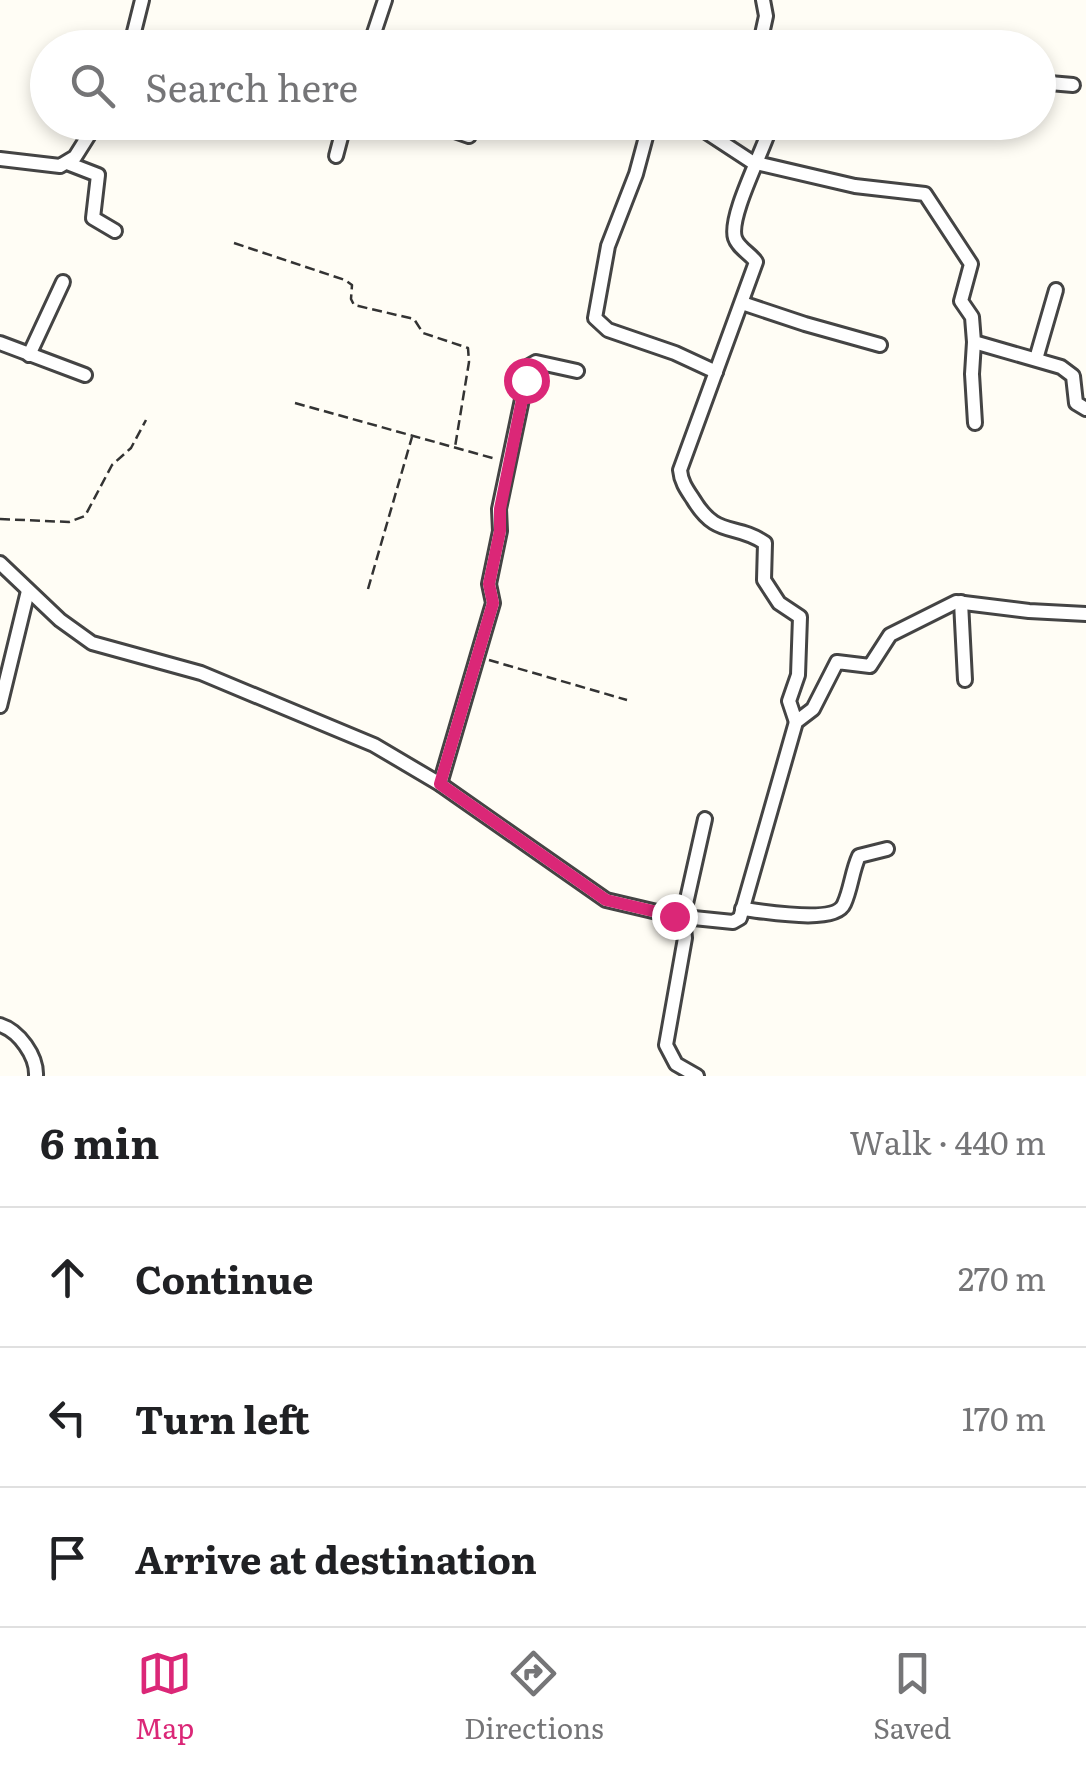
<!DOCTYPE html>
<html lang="en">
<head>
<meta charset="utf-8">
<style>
  body { margin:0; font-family:Literata,serif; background:#f2f2f2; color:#202124 }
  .stop { position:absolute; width:30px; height:30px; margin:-22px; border:8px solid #db2777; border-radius:50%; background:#fff }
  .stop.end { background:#db2777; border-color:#fff; box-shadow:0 2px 10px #0008 }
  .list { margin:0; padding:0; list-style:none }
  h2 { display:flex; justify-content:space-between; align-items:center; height:130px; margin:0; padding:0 40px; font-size:42px }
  h2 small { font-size:32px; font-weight:400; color:#757577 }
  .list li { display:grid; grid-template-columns:65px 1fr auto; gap:30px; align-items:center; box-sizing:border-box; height:140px; padding:0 40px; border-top:2px solid #e0e0e0 }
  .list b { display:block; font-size:38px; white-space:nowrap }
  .list em { font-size:32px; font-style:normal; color:#757577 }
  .icon { flex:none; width:55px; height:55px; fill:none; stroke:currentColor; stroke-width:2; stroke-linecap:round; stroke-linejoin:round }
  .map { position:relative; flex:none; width:1086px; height:1076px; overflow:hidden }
  .search { position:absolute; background:#fff; box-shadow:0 5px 15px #0003; left:30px; right:30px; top:30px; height:110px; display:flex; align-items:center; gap:25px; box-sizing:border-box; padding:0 35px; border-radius:55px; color:#757577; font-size:38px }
  .sheet { height:550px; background:#fff }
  nav { display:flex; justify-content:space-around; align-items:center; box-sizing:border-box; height:140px; border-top:2px solid #e0e0e0; background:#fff; font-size:28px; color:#757577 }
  nav a { display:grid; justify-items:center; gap:5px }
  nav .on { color:#db2777 }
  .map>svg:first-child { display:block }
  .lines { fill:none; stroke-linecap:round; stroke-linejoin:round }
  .minor-casing { stroke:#444; stroke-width:18 }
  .path { stroke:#333; stroke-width:2.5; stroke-dasharray:10 5; stroke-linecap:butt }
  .minor { stroke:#fff; stroke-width:12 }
  .route { stroke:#db2777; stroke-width:12 }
</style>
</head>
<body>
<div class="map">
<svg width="1086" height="1076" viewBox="0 0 1086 1076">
  <rect width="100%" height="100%" fill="#fffdf5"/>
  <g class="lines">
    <g class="minor-casing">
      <g id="minor">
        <polyline points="130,48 142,0"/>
        <polyline points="369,48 385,0"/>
        <polyline points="759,48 766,16 763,0"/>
        <polyline points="1038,82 1073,85"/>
        <polyline points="429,122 469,136"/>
        <polyline points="650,122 636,174 608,246 595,318 608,330 675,353 716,372"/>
        <polyline points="691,122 752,162 855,186 925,194 971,264 961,301 972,317 974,342 1061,367 1073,376 1076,403 1086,409"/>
        <path d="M 772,122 C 765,148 728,216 735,238 C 738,248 751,254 756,262 L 680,470 C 681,482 687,490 693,499 C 717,539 734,522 765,543 L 764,580 L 779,603 L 800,617 L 798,675 L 789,701 L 796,722"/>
        <polyline points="336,156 345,122"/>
        <polyline points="0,159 60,166 75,157 97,122"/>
        <polyline points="67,163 98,175 93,218 115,231"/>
        <polyline points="742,303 805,324 880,345"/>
        <polyline points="974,342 972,374 975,423"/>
        <polyline points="0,343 85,375"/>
        <polyline points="29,355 63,282"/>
        <polyline points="1036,359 1056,290"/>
        <polyline points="0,563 60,620 92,643 201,673 374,745 440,784 606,900 674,916 684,928 685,938 666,1045 676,1064 697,1076"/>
        <polyline points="961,602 965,680"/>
        <polyline points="0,706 28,591"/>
        <polyline points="440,784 493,603 489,584 500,531 499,509 529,366 536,362 577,371"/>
        <path d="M 742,909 C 763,911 835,925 844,904 C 851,889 852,871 859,856 L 887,849"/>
        <polyline points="674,916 733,922 740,918 796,722 813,709 837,662 870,666 890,635 956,602 1029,611 1086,614"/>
        <polyline points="683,917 705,819"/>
        <path d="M 0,1025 C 19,1031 37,1056 36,1076"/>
      </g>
    </g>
    <g class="path">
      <polyline points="234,243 345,280 352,285 351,299 354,305 414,319 423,333 468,348 469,362 455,447"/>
      <polyline points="295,403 496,459"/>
      <polyline points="0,519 69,522 85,516 112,465 131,448 146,420"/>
      <polyline points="368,589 412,437"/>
      <polyline points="489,660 627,700"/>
    </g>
    <use href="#minor" class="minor"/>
  </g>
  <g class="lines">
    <polyline class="route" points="526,380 500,509 500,531 489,584 493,603 440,784 606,900 674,916"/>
  </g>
</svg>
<div class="stop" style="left:526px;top:380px"></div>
<div class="stop end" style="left:674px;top:916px"></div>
<div class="search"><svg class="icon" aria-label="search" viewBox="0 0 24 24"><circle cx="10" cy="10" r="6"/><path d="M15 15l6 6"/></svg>Search here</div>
</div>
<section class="sheet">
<h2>6 min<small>Walk · 440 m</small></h2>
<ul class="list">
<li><svg class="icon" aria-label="ahead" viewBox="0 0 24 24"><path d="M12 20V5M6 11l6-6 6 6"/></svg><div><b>Continue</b></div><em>270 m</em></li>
<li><svg class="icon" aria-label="left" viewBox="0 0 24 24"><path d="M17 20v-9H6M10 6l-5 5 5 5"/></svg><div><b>Turn left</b></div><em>170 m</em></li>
<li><svg class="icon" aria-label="arrive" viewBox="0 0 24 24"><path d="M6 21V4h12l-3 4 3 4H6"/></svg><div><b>Arrive at destination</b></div></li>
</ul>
</section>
<nav>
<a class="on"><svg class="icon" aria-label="map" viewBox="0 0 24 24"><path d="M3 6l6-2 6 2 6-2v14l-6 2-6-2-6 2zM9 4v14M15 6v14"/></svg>Map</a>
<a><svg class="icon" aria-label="directions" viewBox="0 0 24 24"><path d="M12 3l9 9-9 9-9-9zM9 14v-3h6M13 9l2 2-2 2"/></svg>Directions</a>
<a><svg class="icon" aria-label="saved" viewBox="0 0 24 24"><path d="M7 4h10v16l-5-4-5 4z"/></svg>Saved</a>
</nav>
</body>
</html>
